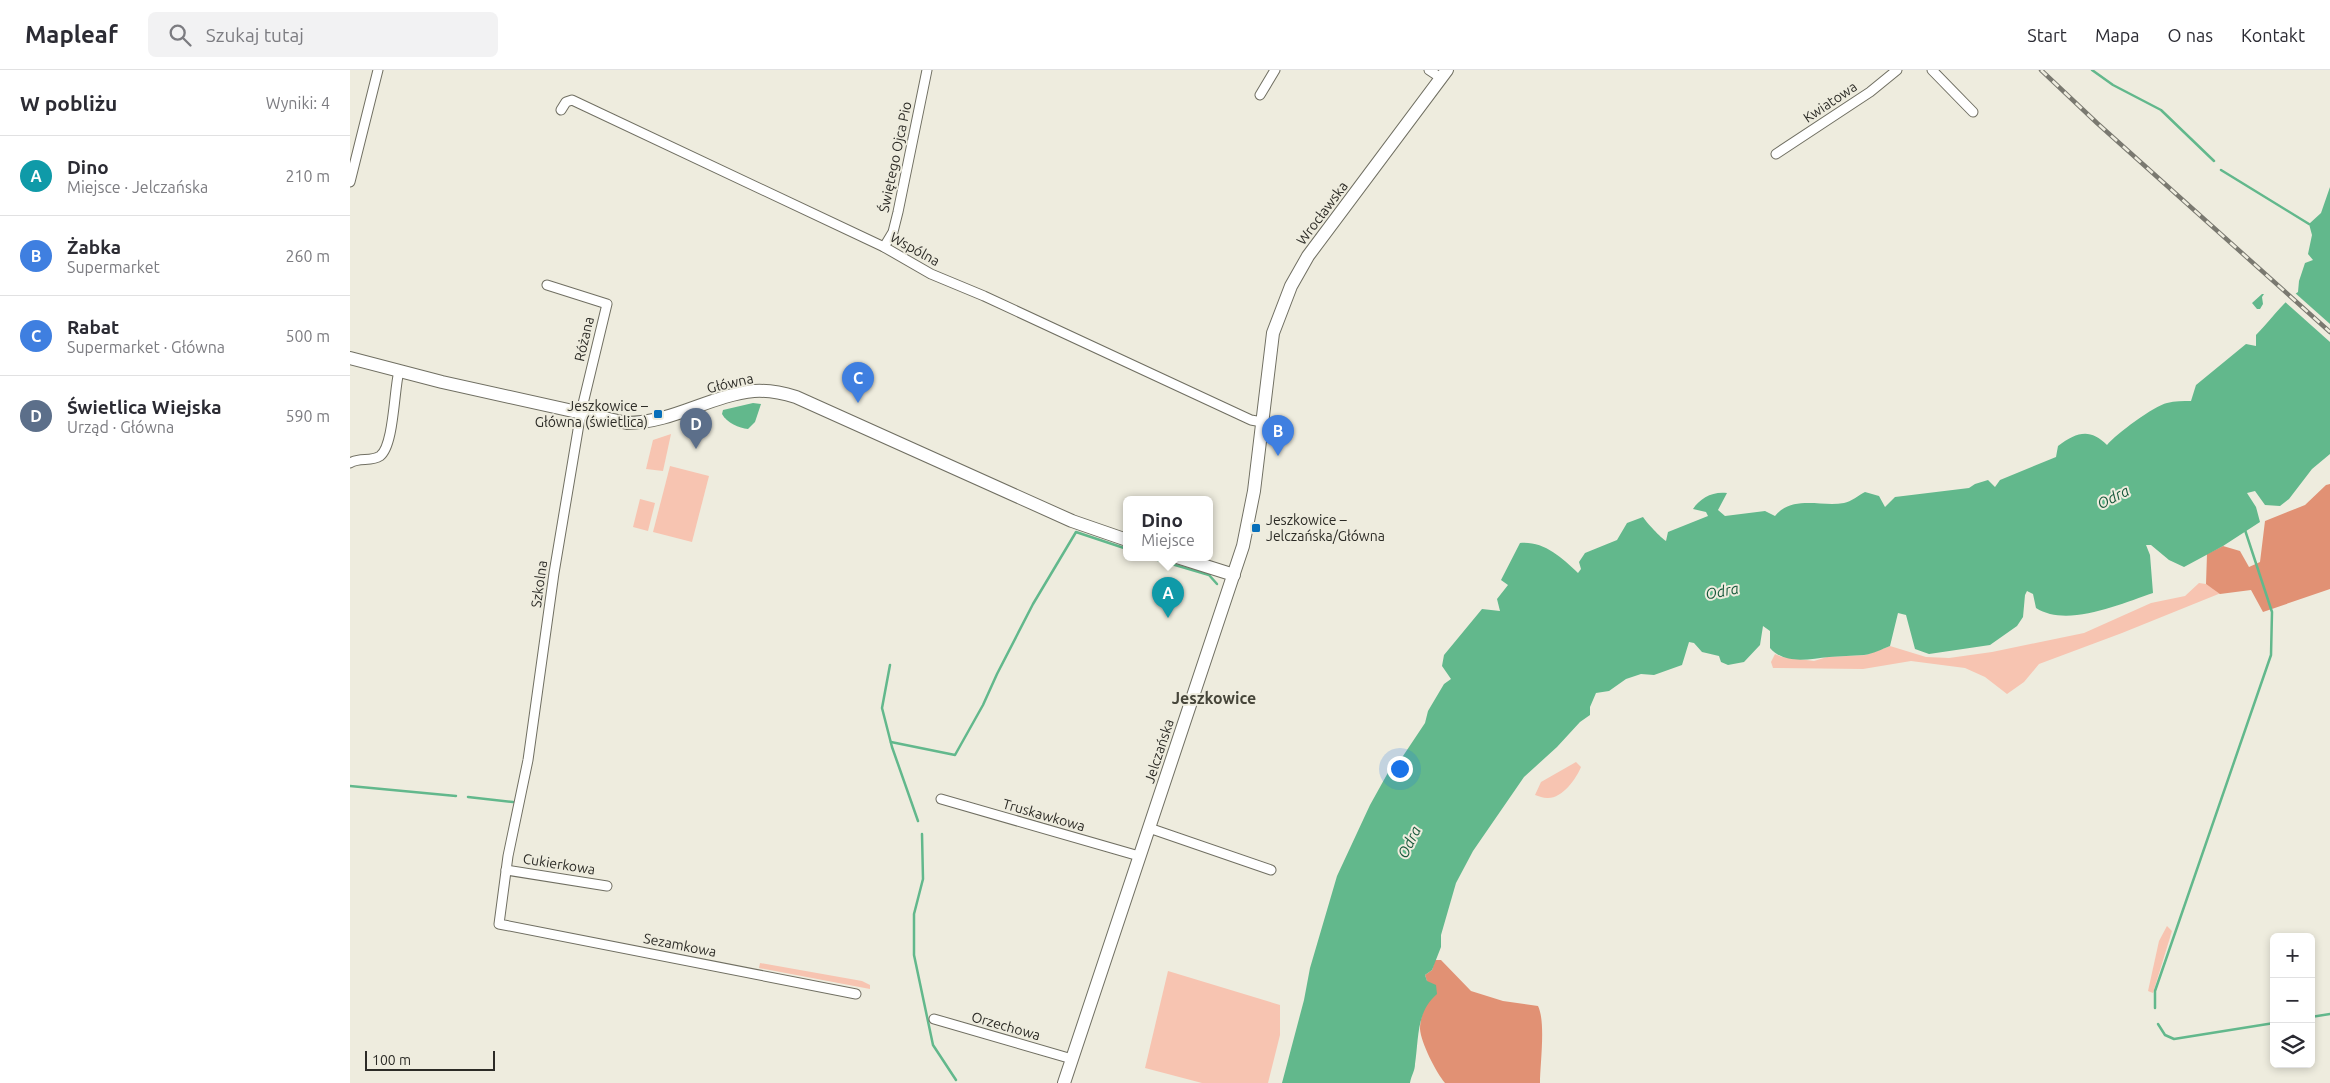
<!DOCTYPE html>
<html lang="pl">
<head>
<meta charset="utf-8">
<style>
  body { margin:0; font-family:Ubuntu,sans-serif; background:#f2f2f3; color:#2b2b33 }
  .controls { position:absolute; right:15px; bottom:15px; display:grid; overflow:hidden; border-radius:8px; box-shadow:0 2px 8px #0003 }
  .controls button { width:45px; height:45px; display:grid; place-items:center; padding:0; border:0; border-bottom:1px solid #e1e1e2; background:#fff; color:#2b2b33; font:25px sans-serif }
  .scale { position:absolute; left:15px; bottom:12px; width:130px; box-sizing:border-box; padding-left:5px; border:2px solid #2c2b26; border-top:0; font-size:14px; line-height:18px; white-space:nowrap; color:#2c2b26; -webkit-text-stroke:4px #eeecde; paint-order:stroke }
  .you { position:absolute; left:1049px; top:698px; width:18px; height:18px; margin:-12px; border:4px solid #fff; border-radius:50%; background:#1a73e8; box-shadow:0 0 0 8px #1a73e833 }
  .badge { display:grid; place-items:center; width:32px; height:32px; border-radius:50%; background:#1a73e8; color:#fff; font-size:16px; font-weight:700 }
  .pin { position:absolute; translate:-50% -41px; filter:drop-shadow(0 1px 2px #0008) }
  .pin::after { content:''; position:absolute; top:26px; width:18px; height:15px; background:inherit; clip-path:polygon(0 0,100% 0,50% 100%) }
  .popup { position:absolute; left:773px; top:426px; width:90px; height:65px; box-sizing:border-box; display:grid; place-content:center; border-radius:8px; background:#fff; filter:drop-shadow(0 1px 4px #0005); font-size:16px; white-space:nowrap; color:#7c7c81 }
  .popup b { font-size:19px; color:#2b2b33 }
  .popup::after { content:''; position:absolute; left:50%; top:100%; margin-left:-10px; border:10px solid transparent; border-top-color:#fff }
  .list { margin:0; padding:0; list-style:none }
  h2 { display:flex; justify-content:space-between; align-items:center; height:65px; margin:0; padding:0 20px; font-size:21px }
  h2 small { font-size:16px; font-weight:400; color:#7c7c81 }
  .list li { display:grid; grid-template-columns:32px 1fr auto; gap:15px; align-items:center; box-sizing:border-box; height:80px; padding:0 20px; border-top:1px solid #e1e1e2 }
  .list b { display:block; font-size:19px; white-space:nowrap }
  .list p { margin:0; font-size:16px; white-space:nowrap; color:#7c7c81 }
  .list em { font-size:16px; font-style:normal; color:#7c7c81 }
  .icon { flex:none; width:28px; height:28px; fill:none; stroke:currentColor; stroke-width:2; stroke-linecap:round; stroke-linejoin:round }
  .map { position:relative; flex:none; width:1980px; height:1013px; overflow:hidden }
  header { display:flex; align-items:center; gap:30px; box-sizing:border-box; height:70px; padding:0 25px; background:#fff; border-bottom:1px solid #e1e1e2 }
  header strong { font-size:24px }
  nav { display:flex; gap:28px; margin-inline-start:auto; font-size:18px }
  .search { width:350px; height:45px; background:#f2f2f3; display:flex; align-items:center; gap:12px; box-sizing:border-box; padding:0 18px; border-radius:8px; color:#7c7c81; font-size:19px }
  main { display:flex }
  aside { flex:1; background:#fff }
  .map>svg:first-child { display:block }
  .green { fill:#f7c4b1 }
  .forest { fill:#e19174 }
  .water { fill:#62b88c }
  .pier { fill:#eeecde }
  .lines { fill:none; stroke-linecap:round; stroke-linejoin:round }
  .stream { stroke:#62b88c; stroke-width:2.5 }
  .street-casing { stroke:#706f62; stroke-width:11 }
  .secondary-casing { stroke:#706f62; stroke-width:14 }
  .street { stroke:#fff; stroke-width:9 }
  .secondary { stroke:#fff; stroke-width:12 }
  .rail-casing { stroke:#7a7970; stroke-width:4.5 }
  .rail { stroke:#eeecde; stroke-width:2.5; stroke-dasharray:8; stroke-linecap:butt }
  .poi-dot { fill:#076fba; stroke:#eeecde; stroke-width:2 }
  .labels { text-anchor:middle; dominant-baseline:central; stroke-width:4; stroke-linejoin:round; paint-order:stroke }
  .street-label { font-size:14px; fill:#2c2b26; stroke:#eeecde }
  .poi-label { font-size:14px; fill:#2c2b26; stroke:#eeecde; text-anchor:end }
  .water-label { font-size:15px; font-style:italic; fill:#17583b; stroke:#eeecde }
  .quarter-label { font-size:16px; font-weight:bold; fill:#47463a; stroke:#eeecde }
</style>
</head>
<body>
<header>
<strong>Mapleaf</strong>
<div class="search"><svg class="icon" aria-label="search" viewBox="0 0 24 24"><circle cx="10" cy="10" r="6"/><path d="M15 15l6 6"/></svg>Szukaj tutaj</div>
<nav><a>Start</a><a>Mapa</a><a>O nas</a><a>Kontakt</a></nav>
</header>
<main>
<aside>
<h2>W pobliżu<small>Wyniki: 4</small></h2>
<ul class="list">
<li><span class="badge" style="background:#0f9aa8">A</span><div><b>Dino</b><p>Miejsce · Jelczańska</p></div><em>210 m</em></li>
<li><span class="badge" style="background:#3f7fe0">B</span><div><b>Żabka</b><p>Supermarket</p></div><em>260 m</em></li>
<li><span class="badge" style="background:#3f7fe0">C</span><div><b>Rabat</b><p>Supermarket · Główna</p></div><em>500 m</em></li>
<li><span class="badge" style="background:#5c6f8a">D</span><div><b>Świetlica Wiejska</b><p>Urząd · Główna</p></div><em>590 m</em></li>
</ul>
</aside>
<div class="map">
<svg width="1980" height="1013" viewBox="0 0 1980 1013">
  <rect width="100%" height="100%" fill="#eeecde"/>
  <g class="green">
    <polygon points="321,364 313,401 296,399 303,370"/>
    <polygon points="320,396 359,406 342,472 303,462"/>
    <polygon points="290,429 305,433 298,461 283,457"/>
    <polygon points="1849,513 1856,514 1871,523 1772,563 1689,594 1674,612 1657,624 1635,607 1615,598 1561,591 1513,599 1423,598 1421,592 1425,584 1432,587 1464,591 1477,587 1516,585 1540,576 1576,587 1599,588 1642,582 1734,563 1801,533 1835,526"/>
    <path d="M 1226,692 L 1231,697 C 1226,709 1212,729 1197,728 C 1193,728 1189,726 1185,725 L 1191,712 Z"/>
    <polygon points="1817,856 1822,861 1803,923 1798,921 1809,871"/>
    <polygon points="410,893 512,911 520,915 520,919 409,898"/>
    <polygon points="818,901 930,935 930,965 918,1013 852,1013 795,998"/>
  </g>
  <g class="forest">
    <polygon points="1980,414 1980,519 1913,542 1901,520 1870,524 1856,514 1857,484 1873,476 1890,481 1899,497 1910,492 1915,451 1955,435 1976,415"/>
    <path d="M 1085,890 L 1091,890 L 1121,921 L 1153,931 L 1188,936 C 1196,952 1190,994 1190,1013 L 1095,1013 C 1086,1002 1071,973 1070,959 C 1070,940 1083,927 1075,905 L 1082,900 Z"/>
  </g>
  <g class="water">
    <path d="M 1980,117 L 1980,384 L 1962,399 L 1939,429 L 1930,436 L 1915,435 L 1905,421 L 1897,423 L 1906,437 L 1910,452 L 1873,476 L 1834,497 L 1819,490 L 1801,475 L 1796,475 L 1800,485 L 1803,523 C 1770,534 1717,558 1686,538 L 1683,524 L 1677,521 L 1675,525 L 1673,547 L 1667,556 L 1640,575 L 1579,584 L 1565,579 L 1556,545 L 1548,543 L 1540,576 C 1532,579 1523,584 1514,585 C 1502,586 1490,586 1479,587 C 1459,589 1435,595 1420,578 L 1420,561 L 1413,556 L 1410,575 L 1394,592 L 1378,595 L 1371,592 L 1369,586 L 1352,582 L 1344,573 L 1339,572 L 1332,595 L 1304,605 L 1291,604 L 1276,609 L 1259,621 L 1246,623 L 1240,637 L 1240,645 L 1230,652 L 1207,677 L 1174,707 L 1123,781 L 1106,813 L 1091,865 L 1091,877 L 1082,900 L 1075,905 L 1077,911 L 1086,915 L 1087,924 C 1066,942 1069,968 1065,994 C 1065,1001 1061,1006 1060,1013 L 932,1013 L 954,930 L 960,898 L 987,806 L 1020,735 L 1040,699 L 1053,686 L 1075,653 L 1078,641 L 1094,614 L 1101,609 L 1092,596 L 1094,585 L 1132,539 L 1150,541 L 1147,529 L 1158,515 L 1151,510 L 1170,473 C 1194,471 1211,487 1228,503 L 1231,499 L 1229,492 L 1235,483 L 1267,470 L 1277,453 L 1293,447 C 1296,452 1311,468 1316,471 L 1318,462 L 1358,446 L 1356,442 L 1343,439 C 1350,428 1363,421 1377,423 L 1368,440 L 1375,446 L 1415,441 L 1425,446 C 1442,425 1471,437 1494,433 C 1501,432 1509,425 1515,422 L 1529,426 L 1535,437 L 1545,427 L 1619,418 L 1625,414 L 1638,410 L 1645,417 L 1650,410 L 1706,387 L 1708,376 C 1727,362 1740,358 1757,375 C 1766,364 1804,336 1817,333 C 1825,331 1833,331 1841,331 L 1846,315 L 1896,274 L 1906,276 L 1906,265 C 1921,250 1932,233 1948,222 L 1949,211 L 1955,193 L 1963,190 L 1958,184 L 1962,165 L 1959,154 L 1971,143 Z"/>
    <polygon points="1912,224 1914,224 1912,227 1913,234 1910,239 1907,239 1902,233"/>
    <path d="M 403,333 L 411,334 L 405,352 L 398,359 C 389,358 377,353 372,344 L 373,340 Z"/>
  </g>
  <polygon class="pier" points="1944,222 1980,254 1980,272 1933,230"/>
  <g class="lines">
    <g class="stream">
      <polyline points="1742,0 1763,15 1811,40 1864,91"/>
      <polyline points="1871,100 1959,154"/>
      <polyline points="798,487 859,505 867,514"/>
      <polyline points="540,595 532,638 542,677 568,751"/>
      <polyline points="541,672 605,685 633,635 647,604 683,534 726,462 777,479"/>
      <polyline points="0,716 106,726"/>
      <polyline points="118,727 163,732"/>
      <polyline points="572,764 573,809 564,844 564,885 583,975 606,1010"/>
      <polyline points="1805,938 1805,921 1921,585 1922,542 1895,460"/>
      <polyline points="1961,947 1980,944"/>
      <polyline points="1808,954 1815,965 1824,969 1924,953"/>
    </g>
    <g class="street-casing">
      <g id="street">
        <polyline points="1079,0 1091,8"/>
        <polyline points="1582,0 1623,42"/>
        <polyline points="910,25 925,0"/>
        <polyline points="211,40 216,32 222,30 534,177 581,204 634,226 901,350 912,352"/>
        <polyline points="1426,84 1520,22 1547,0"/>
        <polyline points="0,112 28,0"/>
        <polyline points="534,177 543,162 548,142 577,0"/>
        <polyline points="197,215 257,234 231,342 204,503 178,690 158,786 149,854 506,924"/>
        <path d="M 0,393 C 9,387 21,392 30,386 C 44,376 44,319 49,301"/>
        <polyline points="591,729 789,786"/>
        <polyline points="799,758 921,800"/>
        <polyline points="156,800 257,816"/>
        <polyline points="584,949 722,989"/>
      </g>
    </g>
    <g class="secondary-casing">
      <g id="secondary">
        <path d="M 0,288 L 92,312 L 277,353 C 322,353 361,325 404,321 C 419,320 433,323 446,327 L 722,451 L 777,470"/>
        <polyline points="827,487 884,505"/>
        <polyline points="714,1013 893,476 904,421 923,263 941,216 958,186 1097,0"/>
      </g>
    </g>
    <use href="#street" class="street"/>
    <use href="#secondary" class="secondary"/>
    <g class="rail-casing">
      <polyline id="rail" points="1691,0 1747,53 1980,262"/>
    </g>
    <use href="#rail" class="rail"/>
  </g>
  <g class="poi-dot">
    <rect x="303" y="339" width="10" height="10" rx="2.5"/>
    <rect x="901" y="453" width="10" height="10" rx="2.5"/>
  </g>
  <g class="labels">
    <g class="street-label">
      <text transform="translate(1480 32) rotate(-34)">Kwiatowa</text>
      <text transform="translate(545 87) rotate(-78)">Świętego Ojca Pio</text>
      <text transform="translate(972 143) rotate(-53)">Wrocławska</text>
      <text transform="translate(565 179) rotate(29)">Wspólna</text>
      <text transform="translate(234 269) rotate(-77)">Różana</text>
      <text transform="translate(380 313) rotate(-13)">Główna</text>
      <text transform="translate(189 514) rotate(-82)">Szkolna</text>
      <text transform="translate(809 681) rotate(-72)">Jelczańska</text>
      <text transform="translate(694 745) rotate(16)">Truskawkowa</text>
      <text transform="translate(209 794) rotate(9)">Cukierkowa</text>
      <text transform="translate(330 875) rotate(11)">Sezamkowa</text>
      <text transform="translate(656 956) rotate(16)">Orzechowa</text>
    </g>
    <g class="poi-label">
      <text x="298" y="336">Jeszkowice –<tspan x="298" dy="16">Główna (świetlica)</tspan></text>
      <text x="916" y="450" text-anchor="start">Jeszkowice –<tspan x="916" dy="16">Jelczańska/Główna</tspan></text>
    </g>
    <g class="water-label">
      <text transform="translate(1763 427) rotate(-27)">Odra</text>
      <text transform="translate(1372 521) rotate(-11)">Odra</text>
      <text transform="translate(1059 772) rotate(-64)">Odra</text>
    </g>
    <g class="quarter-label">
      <text x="864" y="628">Jeszkowice</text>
    </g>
  </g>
</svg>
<div class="controls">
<button>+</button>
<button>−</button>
<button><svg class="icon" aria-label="layers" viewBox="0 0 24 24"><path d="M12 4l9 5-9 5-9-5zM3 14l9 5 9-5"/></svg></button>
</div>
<div class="scale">100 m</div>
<div class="you"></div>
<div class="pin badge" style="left:818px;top:548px;background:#0f9aa8">A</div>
<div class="popup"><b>Dino</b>Miejsce</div>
<div class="pin badge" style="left:928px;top:386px;background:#3f7fe0">B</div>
<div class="pin badge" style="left:508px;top:333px;background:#3f7fe0">C</div>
<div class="pin badge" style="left:346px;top:379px;background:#5c6f8a">D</div>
</div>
</main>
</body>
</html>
